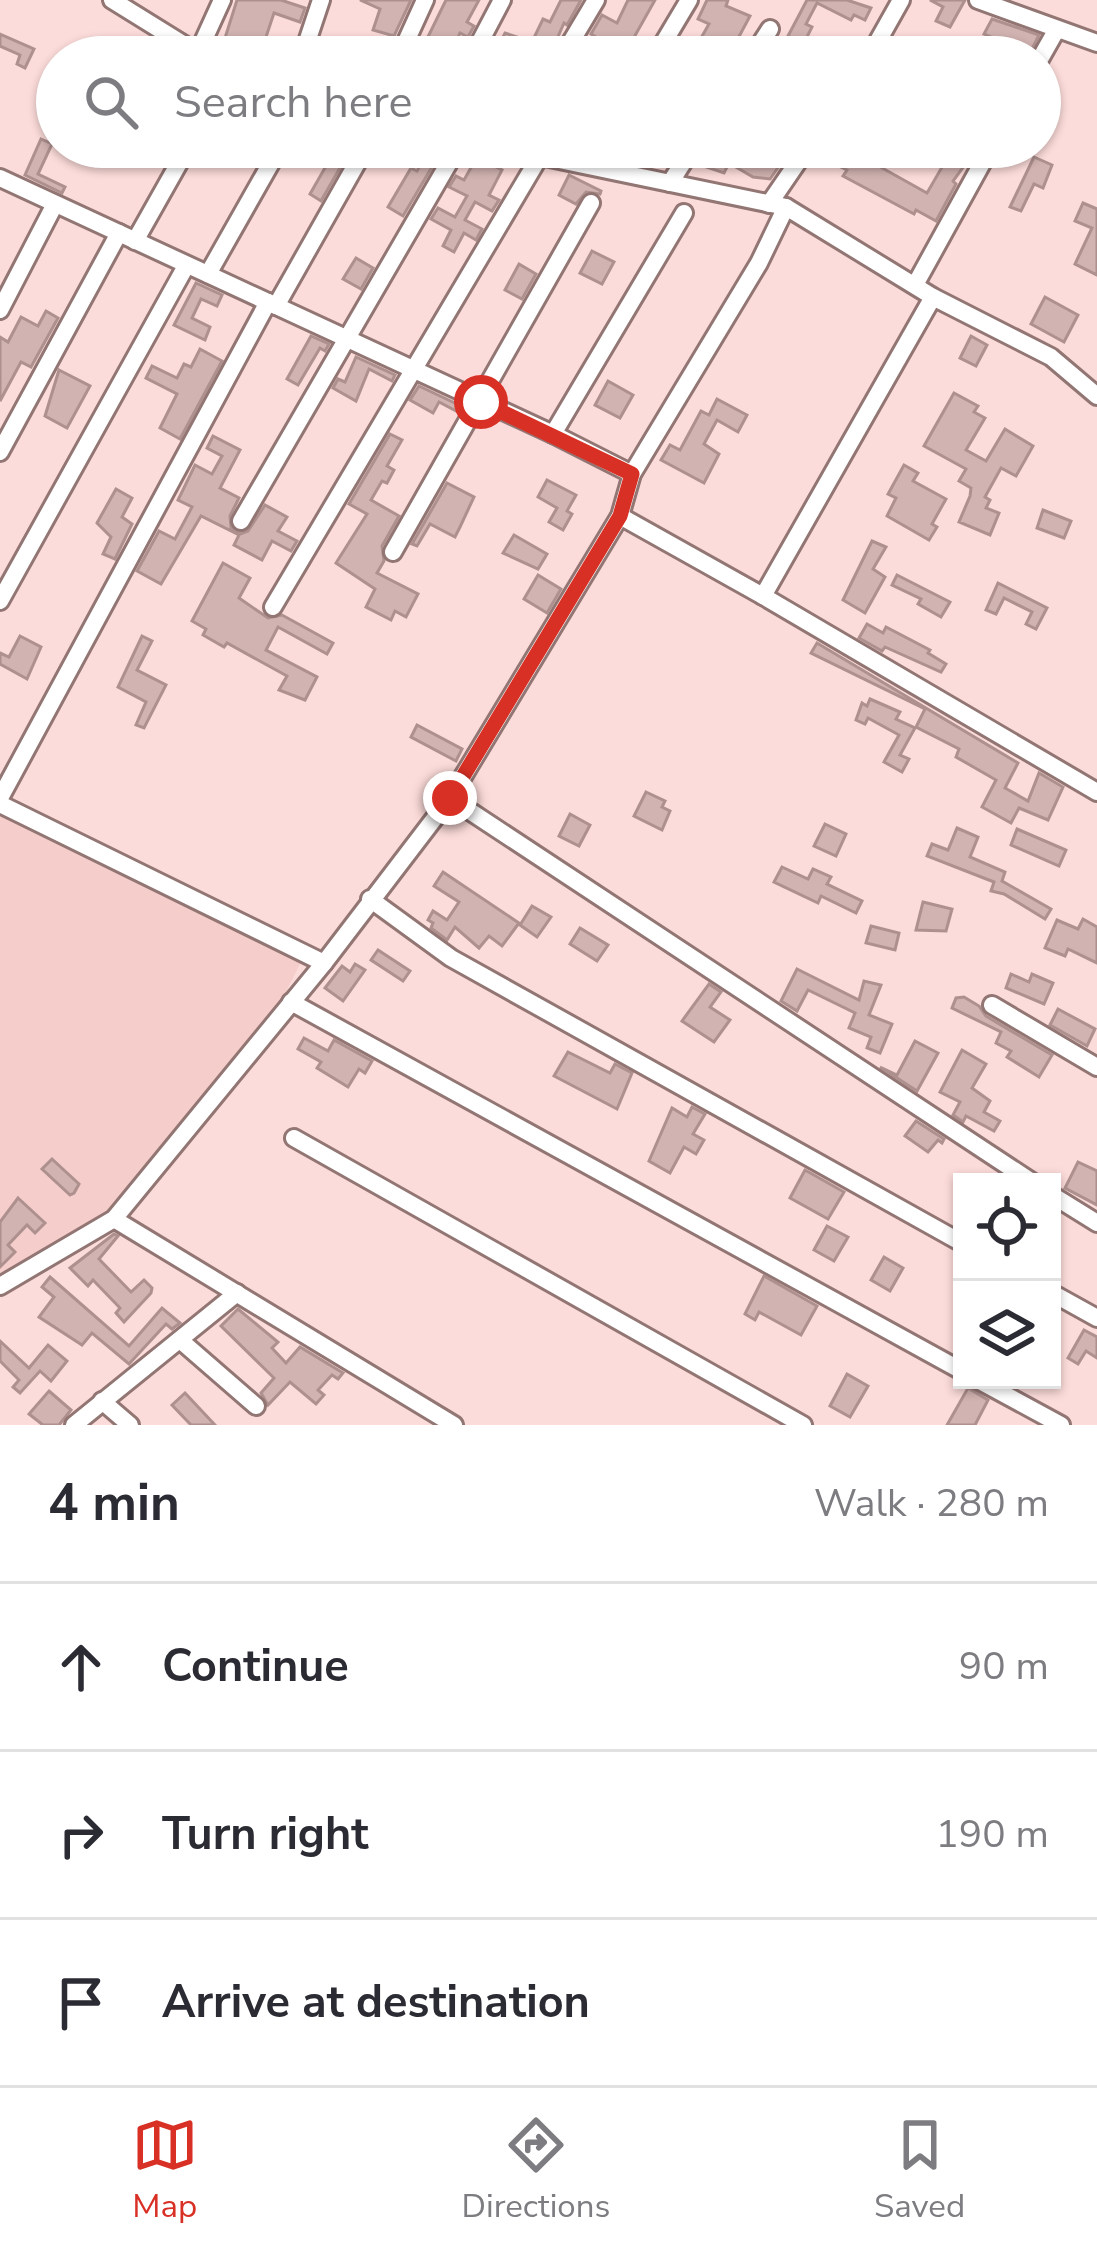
<!DOCTYPE html>
<html lang="en">
<head>
<meta charset="utf-8">
<style>
  body { margin:0; font-family:"Nunito Sans",sans-serif; background:#f7f7f7; color:#2b2b33 }
  .controls { position:absolute; right:36px; bottom:36px; display:grid; overflow:hidden; border-radius:0px; box-shadow:0 3px 9px #0004 }
  .controls button { width:108px; height:108px; display:grid; place-items:center; padding:0; border:0; border-bottom:3px solid #e1e1e2; background:#fff; color:#2b2b33; font:60px sans-serif }
  .stop { position:absolute; width:36px; height:36px; margin:-27px; border:9px solid #d93025; border-radius:50%; background:#fff }
  .stop.end { background:#d93025; border-color:#fff; box-shadow:0 3px 12px #0008 }
  .list { margin:0; padding:0; list-style:none }
  h2 { display:flex; justify-content:space-between; align-items:center; height:156px; margin:0; padding:0 48px; font-size:51px }
  h2 small { font-size:39px; font-weight:400; color:#7c7c81 }
  .list li { display:grid; grid-template-columns:78px 1fr auto; gap:36px; align-items:center; box-sizing:border-box; height:168px; padding:0 48px; border-top:3px solid #e1e1e2 }
  .list b { display:block; font-size:45px; white-space:nowrap }
  .list em { font-size:39px; font-style:normal; color:#7c7c81 }
  .icon { flex:none; width:66px; height:66px; fill:none; stroke:currentColor; stroke-width:2; stroke-linecap:round; stroke-linejoin:round }
  .map { position:relative; flex:none; width:1097px; height:1425px; overflow:hidden }
  .search { position:absolute; background:#fff; box-shadow:0 3px 9px #0004; left:36px; right:36px; top:36px; height:132px; display:flex; align-items:center; gap:30px; box-sizing:border-box; padding:0 42px; border-radius:66px; color:#7c7c81; font-size:45px }
  .sheet { height:660px; background:#fff }
  nav { display:flex; justify-content:space-around; align-items:center; box-sizing:border-box; height:168px; border-top:3px solid #e1e1e2; background:#fff; font-size:33px; color:#7c7c81 }
  nav a { display:grid; justify-items:center; gap:6px }
  nav .on { color:#d93025 }
  .map>svg:first-child { display:block }
  .built { fill:#f5cdca }
  .building { fill:#d1b3b1; stroke:#ae918f; stroke-width:3 }
  .lines { fill:none; stroke-linecap:round; stroke-linejoin:round }
  .minor-casing { stroke:#927674; stroke-width:22 }
  .minor { stroke:#fff; stroke-width:16 }
  .route { stroke:#d93025; stroke-width:15 }
</style>
</head>
<body>
<div class="map">
<svg width="1097" height="1425" viewBox="0 0 1097 1425">
  <rect width="100%" height="100%" fill="#fcdcda"/>
  <polygon class="built" points="0,812 302,960 285,994 114,1219 0,1289"/>
  <g class="building">
    <polygon points="237,0 281,0 305,8 300,22 274,13 266,37 294,41 291,50 286,54 255,48 253,57 219,57"/>
    <polygon points="360,0 411,0 394,36 373,30 380,9"/>
    <polygon points="446,0 479,0 467,22 474,26 468,37 460,33 450,54 424,45"/>
    <polygon points="561,0 581,0 567,25 564,23 549,57 538,57 502,39 505,33 532,42 543,19 550,22"/>
    <polygon points="628,0 655,0 623,57 607,57 590,49 596,37 591,34 602,15 617,23"/>
    <polygon points="707,0 728,0 726,6 750,16 735,44 742,49 739,57 692,54 709,24 698,19"/>
    <polygon points="807,0 847,0 871,8 865,20 854,15 851,20 817,3 806,24 812,27 803,45 788,36"/>
    <polygon points="930,0 965,0 950,27 936,21 943,7"/>
    <polygon points="992,19 1039,35 1028,57 982,57 991,37 984,34"/>
    <polygon points="0,34 34,49 25,68 17,64 20,55 0,46"/>
    <polygon points="41,139 52,144 38,174 65,187 62,193 25,175"/>
    <polygon points="706,147 728,155 732,147 775,147 771,154 784,159 770,179 753,177 729,163 724,173 697,164"/>
    <polygon points="821,147 830,147 858,163 865,151 878,158 875,164 927,193 945,162 914,147 948,147 967,162 953,181 956,184 936,221 916,210 914,214 843,176 847,170 817,156"/>
    <polygon points="429,149 439,155 403,216 388,207 411,168 417,171"/>
    <polygon points="477,157 502,170 489,195 499,200 492,211 475,202 465,220 482,229 476,240 464,233 454,252 443,246 451,230 431,219 438,208 455,217 467,196 449,187 456,176 464,180"/>
    <polygon points="1034,157 1052,165 1043,188 1034,184 1021,211 1010,207"/>
    <polygon points="330,159 341,166 321,201 310,194"/>
    <polygon points="569,175 601,191 600,194 586,192 576,204 559,195"/>
    <polygon points="1083,203 1097,209 1097,275 1075,264 1092,228 1075,221"/>
    <polygon points="592,251 614,262 602,284 580,273"/>
    <polygon points="356,258 373,268 361,289 343,279"/>
    <polygon points="519,264 536,274 522,299 505,290"/>
    <polygon points="196,283 222,295 217,306 201,299 192,318 210,327 205,340 174,325"/>
    <polygon points="1045,297 1078,315 1064,342 1031,324"/>
    <polygon points="46,311 58,318 31,367 21,362 0,401 0,337 8,342 21,317 38,326"/>
    <polygon points="311,336 329,344 325,351 320,348 298,385 287,379"/>
    <polygon points="971,336 987,345 976,366 960,358"/>
    <polygon points="200,349 222,361 180,439 160,428 177,394 146,378 152,366 177,378 184,364 191,367"/>
    <polygon points="356,357 395,375 392,381 369,369 356,401 333,388 338,379 345,382"/>
    <polygon points="59,370 90,386 67,428 45,416"/>
    <polygon points="608,381 633,395 620,418 595,405"/>
    <polygon points="419,386 461,406 458,412 439,402 433,413 410,400"/>
    <polygon points="954,393 978,406 974,412 985,418 966,450 986,461 1005,429 1033,446 1016,476 1001,468 985,497 990,500 986,508 999,513 990,535 959,522 970,496 971,488 959,481 966,469 924,446"/>
    <polygon points="717,399 747,415 738,432 717,420 704,444 719,454 704,483 661,460 670,445 680,450 701,411 709,415"/>
    <polygon points="390,434 402,440 387,466 394,470 387,483 382,481 371,500 399,516 382,546 384,561 377,573 418,594 406,617 395,611 391,620 366,607 375,589 336,563 367,514 349,504"/>
    <polygon points="213,436 240,450 220,488 239,498 230,516 231,528 240,534 248,531 265,505 287,517 278,531 297,541 291,551 272,541 262,560 234,545 239,535 201,516 161,584 137,571 159,531 175,539 192,507 178,500 195,465 212,474 222,456 207,448"/>
    <polygon points="904,465 918,473 913,481 946,499 932,524 937,527 929,540 887,516 896,498 888,494"/>
    <polygon points="547,480 576,495 567,511 572,514 563,530 549,522 557,508 538,497"/>
    <polygon points="447,483 474,497 460,527 455,537 430,524 417,546 412,544"/>
    <polygon points="116,489 132,498 122,517 132,524 115,559 103,554 111,537 97,523"/>
    <polygon points="1043,510 1071,521 1064,538 1037,528"/>
    <polygon points="514,535 547,554 538,569 503,553"/>
    <polygon points="872,541 886,547 873,569 885,577 865,613 843,600"/>
    <polygon points="223,563 250,578 239,598 268,618 282,615 333,643 327,654 278,627 266,650 317,677 305,700 279,690 287,676 227,643 224,647 203,635 206,629 192,621"/>
    <polygon points="538,575 561,589 547,613 524,599"/>
    <polygon points="897,575 950,602 941,617 918,604 921,599 892,585"/>
    <polygon points="998,583 1047,608 1036,629 1026,624 1032,612 1004,598 996,614 986,610"/>
    <polygon points="867,624 883,633 886,627 930,650 928,653 946,664 941,672 885,647 882,651 859,638"/>
    <polygon points="20,636 41,647 27,679 0,664 0,653 9,657"/>
    <polygon points="142,636 152,641 137,670 166,685 144,728 136,725 146,702 118,687"/>
    <polygon points="817,643 1018,763 1005,788 1028,801 1039,773 1063,787 1048,820 1019,808 1011,823 982,807 996,780 956,757 959,749 916,727 925,709 811,653"/>
    <polygon points="870,699 900,712 896,719 915,728 900,755 909,759 902,772 884,762 899,735 868,718 865,724 856,720 862,703 867,706"/>
    <polygon points="417,725 462,749 456,761 411,737"/>
    <polygon points="646,792 665,801 662,807 670,811 662,830 634,816"/>
    <polygon points="570,814 590,825 579,846 559,836"/>
    <polygon points="825,824 846,834 836,856 814,846"/>
    <polygon points="957,828 978,837 970,857 1005,872 1002,881 1051,909 1045,919 1004,894 991,891 994,882 927,856 932,844 948,850"/>
    <polygon points="1017,829 1066,850 1059,866 1011,845"/>
    <polygon points="782,867 808,879 813,869 831,877 827,884 862,901 856,913 821,896 818,903 774,882"/>
    <polygon points="443,872 519,923 502,946 489,936 479,948 455,927 447,940 431,928 433,923 428,920 433,911 447,920 459,902 434,886"/>
    <polygon points="923,902 952,909 946,931 916,930"/>
    <polygon points="532,906 551,917 537,937 520,925"/>
    <polygon points="1083,919 1097,927 1097,963 1068,949 1065,956 1045,948 1057,920 1078,929"/>
    <polygon points="871,926 899,933 895,950 866,943"/>
    <polygon points="580,928 608,945 597,961 570,944"/>
    <polygon points="378,950 410,971 403,981 371,960"/>
    <polygon points="355,964 365,970 343,1001 325,988 342,966 350,972"/>
    <polygon points="797,969 859,1000 864,981 881,985 869,1015 892,1024 880,1053 867,1048 871,1037 849,1028 855,1013 808,990 797,1011 781,1001"/>
    <polygon points="1011,974 1029,982 1032,974 1053,983 1044,1004 1006,988"/>
    <polygon points="709,984 721,992 710,1007 730,1020 714,1042 682,1021"/>
    <polygon points="964,997 979,1006 986,1016 1052,1055 1039,1077 1007,1057 1011,1051 996,1043 1001,1032 952,1008 956,998"/>
    <polygon points="1058,1009 1095,1029 1087,1046 1050,1025"/>
    <polygon points="304,1038 328,1051 334,1040 372,1061 365,1073 359,1069 348,1087 317,1068 321,1062 298,1049"/>
    <polygon points="915,1041 938,1053 917,1091 880,1067 897,1075"/>
    <polygon points="962,1050 986,1064 972,1088 990,1101 984,1112 1000,1121 994,1131 966,1116 963,1122 953,1115 960,1102 940,1092"/>
    <polygon points="568,1052 610,1073 615,1064 632,1073 617,1109 554,1076"/>
    <polygon points="692,1107 705,1114 693,1134 704,1140 696,1154 684,1147 670,1173 649,1161 672,1108 687,1117"/>
    <polygon points="916,1121 944,1139 942,1143 938,1140 928,1152 905,1136"/>
    <polygon points="52,1159 79,1184 74,1193 70,1195 42,1169"/>
    <polygon points="1078,1162 1097,1171 1097,1205 1065,1188"/>
    <polygon points="805,1170 844,1192 828,1219 790,1198"/>
    <polygon points="18,1198 45,1223 35,1233 27,1225 8,1245 15,1252 0,1267 0,1222"/>
    <polygon points="827,1226 848,1237 834,1261 814,1250"/>
    <polygon points="114,1234 118,1236 99,1259 131,1292 144,1280 152,1288 151,1293 124,1322 116,1313 120,1308 93,1280 88,1286 70,1268"/>
    <polygon points="884,1257 903,1268 890,1291 871,1280"/>
    <polygon points="764,1276 817,1306 801,1335 759,1312 755,1320 745,1314"/>
    <polygon points="50,1277 129,1346 162,1308 180,1323 172,1329 166,1324 129,1364 92,1333 82,1345 39,1317 54,1297 42,1287"/>
    <polygon points="238,1309 278,1342 272,1348 286,1363 300,1347 343,1373 338,1379 332,1375 318,1390 324,1395 316,1404 290,1382 268,1405 261,1393 274,1378 221,1326"/>
    <polygon points="1084,1330 1097,1337 1097,1358 1086,1351 1078,1364 1068,1358"/>
    <polygon points="0,1341 29,1368 48,1345 67,1361 51,1381 40,1371 20,1393 13,1387 19,1380 0,1361"/>
    <polygon points="847,1374 868,1386 850,1417 830,1406"/>
    <polygon points="968,1388 988,1400 975,1425 947,1425"/>
    <polygon points="49,1391 71,1410 59,1425 43,1425 29,1414"/>
    <polygon points="185,1393 215,1425 191,1425 172,1405"/>
  </g>
  <g class="lines">
    <g class="minor-casing">
      <g id="minor">
        <polyline points="112,0 204,57"/>
        <polyline points="978,0 1097,43"/>
        <polyline points="197,55 222,0"/>
        <polyline points="302,57 321,0"/>
        <polyline points="399,57 425,0"/>
        <polyline points="472,57 502,0"/>
        <polyline points="562,57 596,0"/>
        <polyline points="655,57 689,0"/>
        <polyline points="752,57 770,29"/>
        <polyline points="869,57 901,0"/>
        <polyline points="1040,59 1057,29"/>
        <polyline points="519,147 540,156 786,207 933,297 1051,357 1097,396"/>
        <polyline points="0,178 553,434 632,474"/>
        <polyline points="670,183 693,147"/>
        <polyline points="769,204 808,147"/>
        <polyline points="135,241 188,147"/>
        <polyline points="208,274 280,147"/>
        <polyline points="915,285 991,147"/>
        <polyline points="276,306 366,147"/>
        <polyline points="0,310 55,204"/>
        <polyline points="553,434 684,213"/>
        <polyline points="0,452 119,233"/>
        <polyline points="620,516 763,596 1097,792"/>
        <polyline points="241,521 458,147"/>
        <polyline points="393,552 591,203"/>
        <polyline points="763,596 933,297"/>
        <polyline points="0,601 186,266"/>
        <polyline points="273,607 540,156"/>
        <polyline points="0,798 268,302"/>
        <polyline points="450,798 1032,1182"/>
        <polyline points="0,804 324,963"/>
        <polyline points="370,899 451,958 962,1243"/>
        <polyline points="291,1002 962,1371"/>
        <polyline points="992,1005 1097,1067"/>
        <polyline points="294,1138 803,1425"/>
        <polyline points="1052,1195 1097,1223"/>
        <polyline points="114,1219 454,1425"/>
        <polyline points="0,1286 114,1219 324,963 450,798 620,516 632,474 759,263 786,207"/>
        <polyline points="1052,1293 1097,1318"/>
        <polyline points="180,1340 256,1406"/>
        <polyline points="978,1380 1061,1425"/>
        <polyline points="102,1401 130,1425"/>
        <polyline points="74,1425 237,1293"/>
      </g>
    </g>
    <use href="#minor" class="minor"/>
  </g>
  <g class="lines">
    <polyline class="route" points="450,798 620,516 632,474 481,402"/>
  </g>
</svg>
<div class="controls">
<button><svg class="icon" aria-label="locate" viewBox="0 0 24 24"><circle cx="12" cy="12" r="6"/><path d="M12 2v4M12 18v4M2 12h4M18 12h4"/></svg></button>
<button><svg class="icon" aria-label="layers" viewBox="0 0 24 24"><path d="M12 4l9 5-9 5-9-5zM3 14l9 5 9-5"/></svg></button>
</div>
<div class="stop" style="left:481px;top:402px"></div>
<div class="stop end" style="left:450px;top:798px"></div>
<div class="search"><svg class="icon" aria-label="search" viewBox="0 0 24 24"><circle cx="10" cy="10" r="6"/><path d="M15 15l6 6"/></svg>Search here</div>
</div>
<section class="sheet">
<h2>4 min<small>Walk · 280 m</small></h2>
<ul class="list">
<li><svg class="icon" aria-label="ahead" viewBox="0 0 24 24"><path d="M12 20V5M6 11l6-6 6 6"/></svg><div><b>Continue</b></div><em>90 m</em></li>
<li><svg class="icon" aria-label="right" viewBox="0 0 24 24"><path d="M7 20v-9h11M14 6l5 5-5 5"/></svg><div><b>Turn right</b></div><em>190 m</em></li>
<li><svg class="icon" aria-label="arrive" viewBox="0 0 24 24"><path d="M6 21V4h12l-3 4 3 4H6"/></svg><div><b>Arrive at destination</b></div></li>
</ul>
</section>
<nav>
<a class="on"><svg class="icon" aria-label="map" viewBox="0 0 24 24"><path d="M3 6l6-2 6 2 6-2v14l-6 2-6-2-6 2zM9 4v14M15 6v14"/></svg>Map</a>
<a><svg class="icon" aria-label="directions" viewBox="0 0 24 24"><path d="M12 3l9 9-9 9-9-9zM9 14v-3h6M13 9l2 2-2 2"/></svg>Directions</a>
<a><svg class="icon" aria-label="saved" viewBox="0 0 24 24"><path d="M7 4h10v16l-5-4-5 4z"/></svg>Saved</a>
</nav>
</body>
</html>
